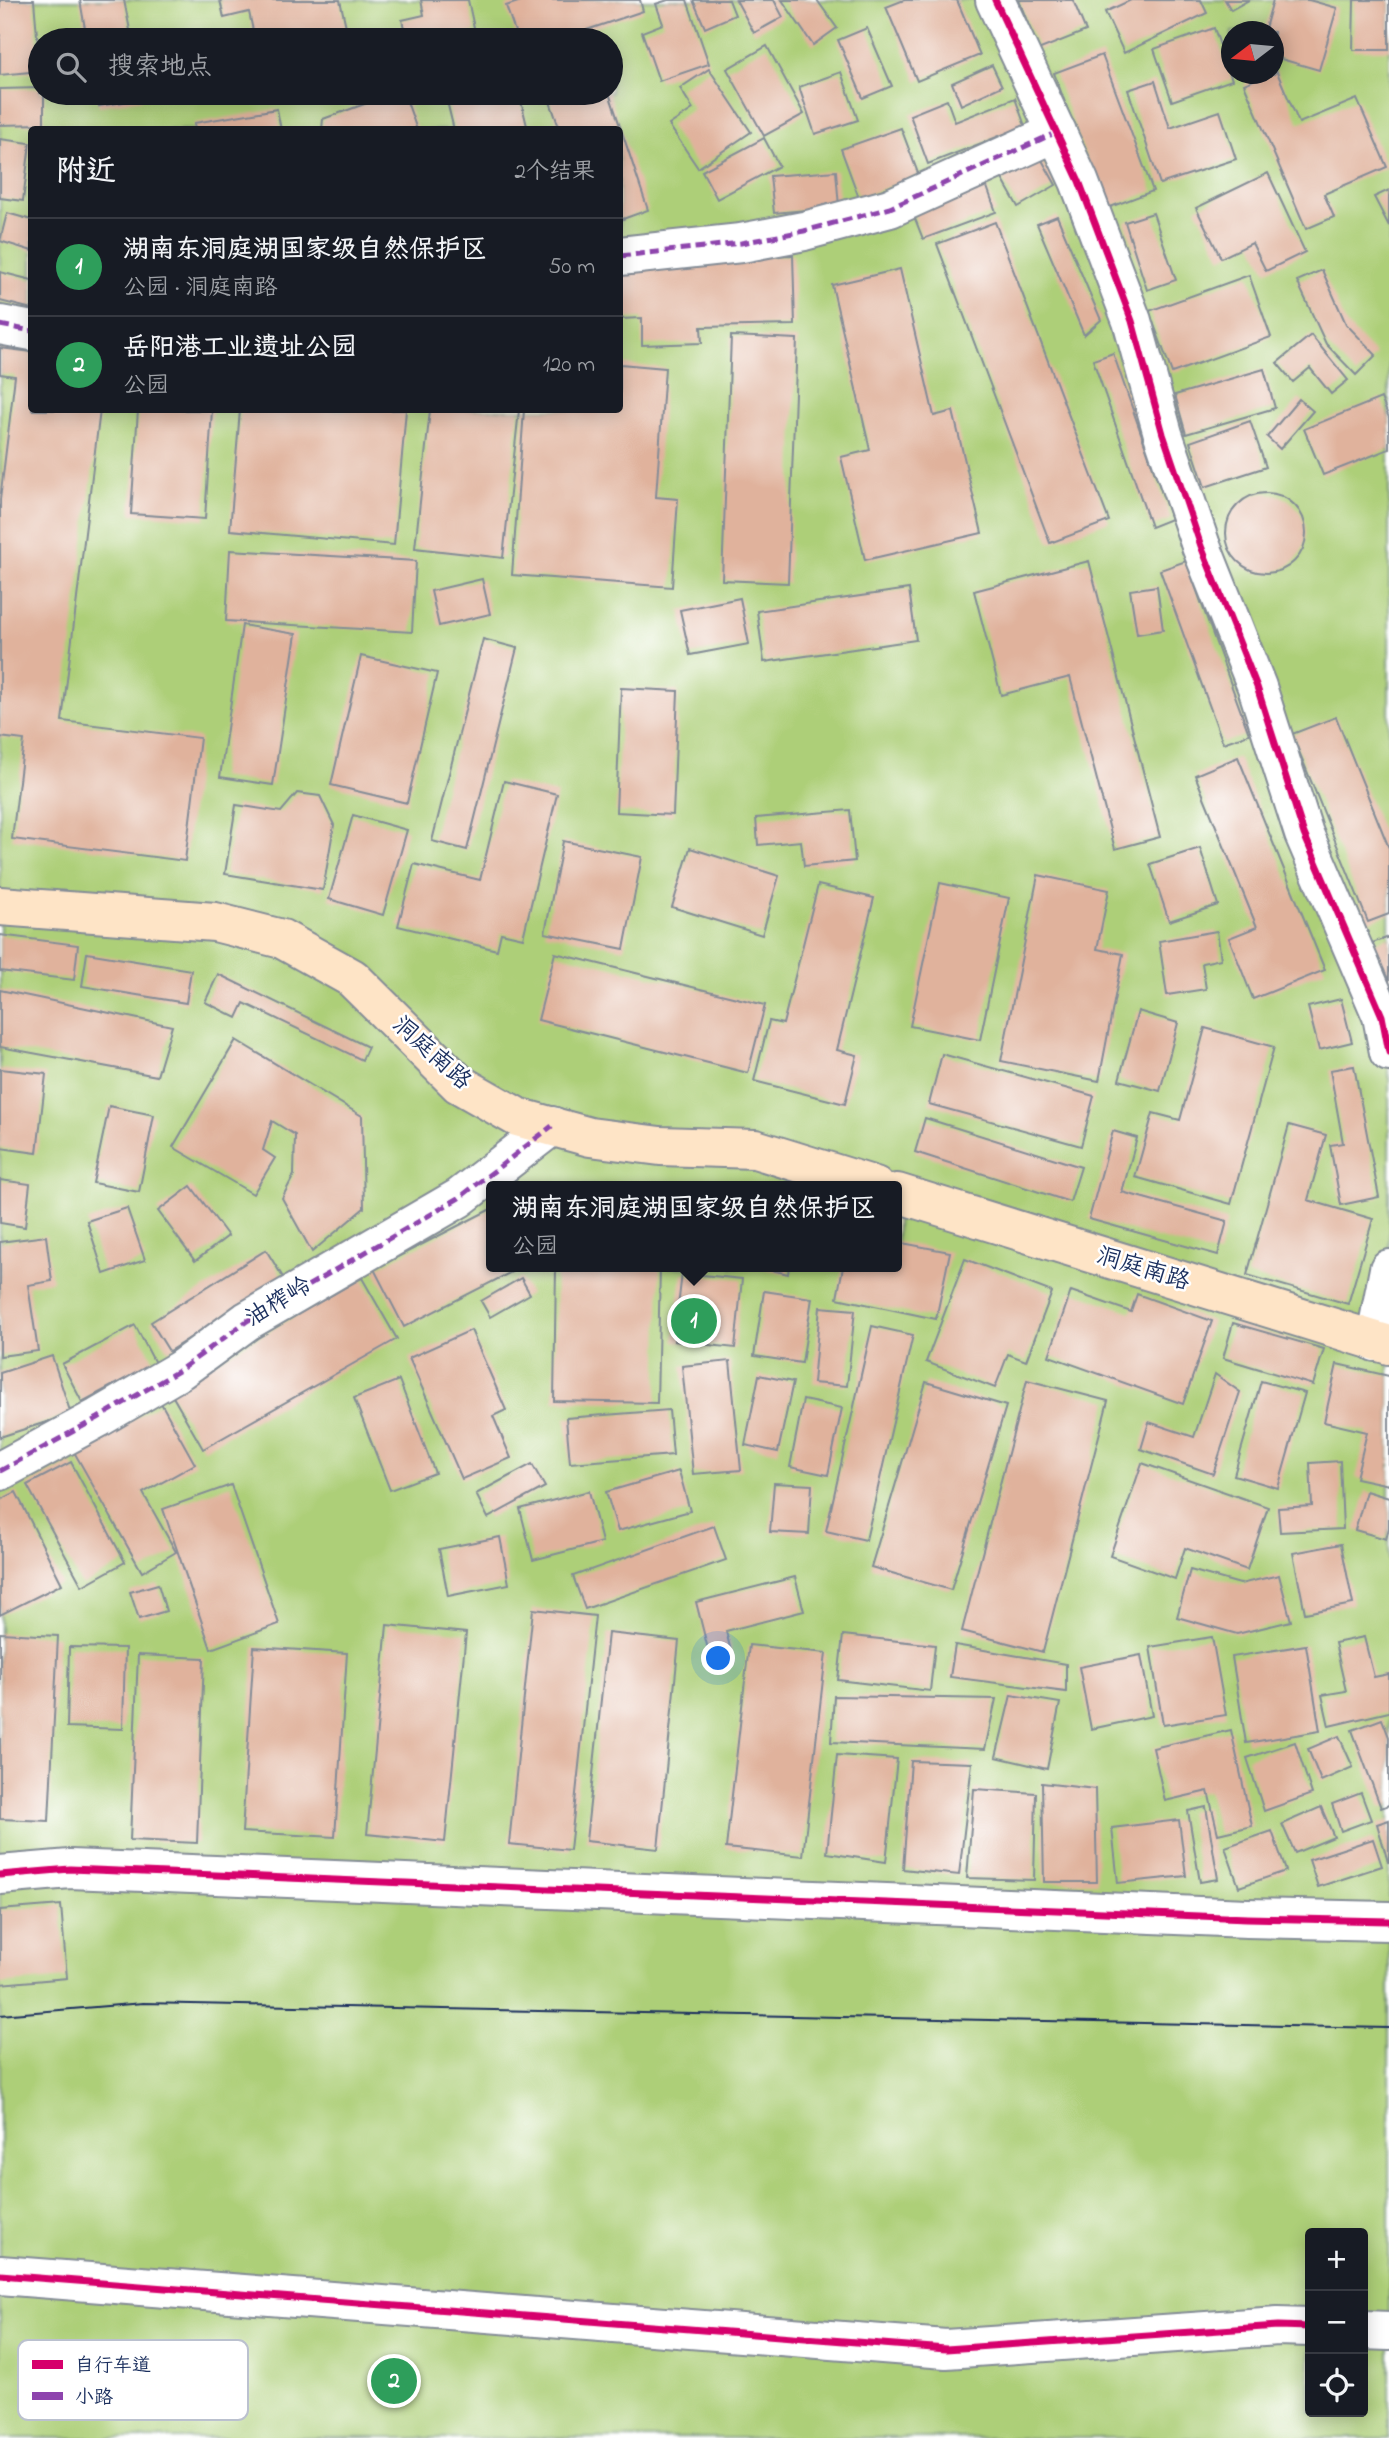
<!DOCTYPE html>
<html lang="zh">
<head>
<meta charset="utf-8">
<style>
  body { margin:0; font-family:"Indie Flower","LXGW WenKai TC",sans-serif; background:#20242c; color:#f1f3f6 }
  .controls { position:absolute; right:21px; bottom:21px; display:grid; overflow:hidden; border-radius:7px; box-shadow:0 4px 18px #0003 }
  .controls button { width:63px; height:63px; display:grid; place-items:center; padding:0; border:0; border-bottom:2px solid #363941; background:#171b24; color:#f1f3f6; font:35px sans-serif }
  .compass { position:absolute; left:1221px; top:21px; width:63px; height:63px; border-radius:50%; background:#171b24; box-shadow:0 4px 18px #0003; rotate:254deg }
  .you { position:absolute; left:719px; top:1659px; width:24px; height:24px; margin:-18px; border:5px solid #fff; border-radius:50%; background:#1a73e8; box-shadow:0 0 0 10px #1a73e833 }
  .badge { display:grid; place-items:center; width:46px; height:46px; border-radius:50%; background:#0f766e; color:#fff; font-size:23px; font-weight:700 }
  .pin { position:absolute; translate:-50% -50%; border:4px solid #fff; box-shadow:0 2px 7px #0006 }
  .popup { position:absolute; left:486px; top:1181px; width:416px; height:91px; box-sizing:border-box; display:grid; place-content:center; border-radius:7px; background:#171b24; filter:drop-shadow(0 2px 5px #0005); font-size:23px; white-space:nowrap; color:#9ea1a6 }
  .popup b { font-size:26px; color:#f1f3f6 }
  .popup::after { content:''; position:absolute; left:50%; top:100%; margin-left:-14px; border:14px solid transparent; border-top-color:#171b24 }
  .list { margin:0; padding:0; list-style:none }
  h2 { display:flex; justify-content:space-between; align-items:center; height:91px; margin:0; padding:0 28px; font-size:30px }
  h2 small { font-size:23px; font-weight:400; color:#9ea1a6 }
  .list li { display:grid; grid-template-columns:46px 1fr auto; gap:21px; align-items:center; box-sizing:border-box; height:98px; padding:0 28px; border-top:2px solid #363941 }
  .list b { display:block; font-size:26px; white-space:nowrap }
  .list p { margin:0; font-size:23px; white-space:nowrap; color:#9ea1a6 }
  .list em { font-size:23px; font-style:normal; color:#9ea1a6 }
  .icon { flex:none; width:38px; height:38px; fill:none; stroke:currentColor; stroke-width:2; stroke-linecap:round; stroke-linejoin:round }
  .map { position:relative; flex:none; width:1389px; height:2438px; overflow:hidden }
  .search { position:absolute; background:#171b24; box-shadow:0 4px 18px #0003; left:28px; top:28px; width:595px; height:77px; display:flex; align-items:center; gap:18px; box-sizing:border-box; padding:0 24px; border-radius:38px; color:#9ea1a6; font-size:26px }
  .panel { position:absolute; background:#171b24; box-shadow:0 4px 18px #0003; left:28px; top:126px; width:595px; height:287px; border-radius:7px }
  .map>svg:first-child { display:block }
  .green { fill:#adcf78; stroke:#647f6b; stroke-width:2; fill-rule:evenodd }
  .building { fill:#e0b29c }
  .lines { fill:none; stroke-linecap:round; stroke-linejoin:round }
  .street-casing { stroke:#848c96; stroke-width:42 }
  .secondary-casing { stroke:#848c96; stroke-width:42 }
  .street { stroke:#fff; stroke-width:38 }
  .secondary { stroke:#fee4c6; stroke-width:38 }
  .tram { stroke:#1b2f5e; stroke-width:2 }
  .quiet { stroke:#8e44ad; stroke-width:5; stroke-dasharray:10 5; stroke-linecap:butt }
  .cycleway-casing { stroke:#fff; stroke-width:11 }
  .cycleway { stroke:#d6006c; stroke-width:7 }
  .labels { text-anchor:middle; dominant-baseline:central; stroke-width:5; stroke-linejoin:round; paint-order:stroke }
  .street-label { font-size:24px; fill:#1b2f5e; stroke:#fff }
  .key { fill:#fff; stroke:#bbc1cf; stroke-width:2 }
  .key-label { font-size:19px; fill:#1b2f5e }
</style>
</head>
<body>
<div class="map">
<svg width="1389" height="2438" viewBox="0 0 1389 2438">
  <rect width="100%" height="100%" fill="#fff"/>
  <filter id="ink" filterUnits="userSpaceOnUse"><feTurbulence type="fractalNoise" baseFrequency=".0143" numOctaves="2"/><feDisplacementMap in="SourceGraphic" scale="14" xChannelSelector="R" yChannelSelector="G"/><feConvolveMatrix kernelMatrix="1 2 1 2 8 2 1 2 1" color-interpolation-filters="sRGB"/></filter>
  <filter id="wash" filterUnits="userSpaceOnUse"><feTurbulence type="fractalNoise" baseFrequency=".00686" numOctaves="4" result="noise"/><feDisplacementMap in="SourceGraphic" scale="28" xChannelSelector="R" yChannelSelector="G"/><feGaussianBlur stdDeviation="1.57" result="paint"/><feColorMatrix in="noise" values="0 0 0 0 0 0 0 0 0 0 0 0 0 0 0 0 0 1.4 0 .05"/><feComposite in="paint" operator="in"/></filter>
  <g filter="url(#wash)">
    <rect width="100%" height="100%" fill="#ede8cd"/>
    <path class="green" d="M 0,0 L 1389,0 L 1389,2438 L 0,2438 ZM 1232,32 L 1274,32 L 1274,74 L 1232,74 ZM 40,40 L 611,40 L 611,93 L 40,93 ZM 32,130 L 620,130 L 620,410 L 32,410 ZM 491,1186 L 897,1186 L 897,1267 L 491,1267 ZM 1310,2233 L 1363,2233 L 1363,2412 L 1310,2412 Z"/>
    <g id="blocks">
      <g class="building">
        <polygon points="0,0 34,0 40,71 0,75"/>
        <polygon points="80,0 124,0 132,40 87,40"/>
        <polygon points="220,0 340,0 349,40 255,40 249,12 224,18"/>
        <polygon points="421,0 468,0 475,32 439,40 407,40 402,20 424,15"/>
        <polygon points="524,0 640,0 643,11 557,40 518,40 506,6"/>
        <polygon points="668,0 687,0 709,64 659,81 642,32 663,24 656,4"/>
        <polygon points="693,0 729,0 735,15 705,28"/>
        <polygon points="736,0 774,0 783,17 754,33"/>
        <polygon points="782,0 817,0 837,28 813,45"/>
        <polygon points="904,0 957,0 980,55 917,81 886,7"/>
        <polygon points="1019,0 1073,0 1086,31 1038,50"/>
        <polygon points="1131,0 1201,0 1207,13 1124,53 1105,12"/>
        <polygon points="1225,0 1249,0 1231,10"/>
        <polygon points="1273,0 1309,0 1337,8 1319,70 1274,57 1274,32 1264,32"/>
        <polygon points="1354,0 1389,0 1389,50 1353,50"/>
        <polygon points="867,28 892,86 863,98 838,40"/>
        <polygon points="1214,28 1232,80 1172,101 1154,49"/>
        <polygon points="767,46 804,114 764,136 727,69"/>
        <polygon points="1102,55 1153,191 1105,209 1054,73"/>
        <polygon points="992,65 1002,86 961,105 952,83"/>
        <polygon points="709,69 751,132 698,168 669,125 693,109 680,88"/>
        <polygon points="1276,70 1299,123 1357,99 1387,167 1324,194 1334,217 1306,229 1244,84 1268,74 1274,74"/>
        <polygon points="841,72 858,120 815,134 799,87"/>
        <polygon points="1155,81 1170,128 1220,111 1236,159 1160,184 1128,90"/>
        <polygon points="40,88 40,93 44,93 44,124 0,125 0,89"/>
        <polygon points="96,93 141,93 142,99 99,106"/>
        <polygon points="395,93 404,93 417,130 322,130 323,119"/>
        <polygon points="445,93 519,93 528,130 454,130"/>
        <polygon points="547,93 609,93 648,210 620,220 620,130 560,130"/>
        <polygon points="1015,98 1025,126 928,164 910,115 947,100 955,122"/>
        <polygon points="277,109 281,130 195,130 194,123"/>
        <polygon points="901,128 919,176 859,198 841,149"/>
        <polygon points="764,138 779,166 717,199 702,171"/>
        <polygon points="0,139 30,143 23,201 0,198"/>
        <polygon points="1038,153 1056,185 1018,207 1000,175"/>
        <polygon points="836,171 839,207 774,213 770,176"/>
        <polygon points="1268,173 1305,252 1266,271 1252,243 1221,258 1196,208"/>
        <polygon points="986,184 996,212 923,239 912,211"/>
        <polygon points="1389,190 1389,226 1374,197"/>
        <polygon points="7,213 32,220 32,251 0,241"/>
        <polygon points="1153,213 1176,280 1147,290 1125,222"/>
        <polygon points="1057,216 1101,320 1084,335 1037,224"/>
        <polygon points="995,222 1109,521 1050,543 937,244"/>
        <polygon points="793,255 795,325 701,327 702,343 642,345 642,318 620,319 620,260"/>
        <polygon points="900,269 934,416 953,411 982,533 865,560 841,457 870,450 832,285"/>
        <polygon points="1322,270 1346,324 1376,355 1356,375 1326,344 1297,281"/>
        <polygon points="0,272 32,280 32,309 0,301"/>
        <polygon points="1249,275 1271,337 1172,373 1149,311"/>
        <polygon points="1311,335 1348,380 1331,394 1310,368 1293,382 1277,363"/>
        <polygon points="731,336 797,339 788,583 722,580"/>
        <polygon points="0,348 32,352 32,410 100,410 62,721 200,738 185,861 12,839 24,740 0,737 0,500 15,376 0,374"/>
        <polygon points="1113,353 1171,519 1151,527 1093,360"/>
        <polygon points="620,364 665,368 656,497 678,499 672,587 512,575 524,410 620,410"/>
        <polygon points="1264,369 1275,408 1186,434 1175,395"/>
        <polygon points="1381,398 1389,418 1389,449 1323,475 1304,429"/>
        <polygon points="1299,399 1313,411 1280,449 1267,437"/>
        <polygon points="138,410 212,410 205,519 131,514"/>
        <polygon points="240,410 406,410 394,545 230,530"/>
        <polygon points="430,410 519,410 503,558 415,548"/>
        <polygon points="1250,421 1266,467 1205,487 1190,442"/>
        <circle cx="1266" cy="533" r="40"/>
        <polygon points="230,550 416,561 412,632 226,621"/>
        <polygon points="1089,561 1160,837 1115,849 1070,677 1001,695 974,591"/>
        <polygon points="1186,561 1249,734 1223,743 1160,570"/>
        <polygon points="482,579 490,614 439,626 431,591"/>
        <polygon points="1157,586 1163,630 1137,634 1130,590"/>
        <polygon points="909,589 916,640 764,662 757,611"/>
        <polygon points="740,598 749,644 690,655 680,610"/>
        <polygon points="242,625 296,634 273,785 220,777"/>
        <polygon points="483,639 517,648 467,850 432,841"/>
        <polygon points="361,656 437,673 407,803 331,785"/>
        <polygon points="621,688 678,691 673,815 616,812"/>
        <polygon points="1336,717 1389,848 1389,914 1368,922 1292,734"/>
        <polygon points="1238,757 1325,970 1253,999 1229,938 1257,927 1195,775"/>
        <polygon points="504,781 557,794 523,938 501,933 497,950 398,926 414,864 480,880"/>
        <polygon points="297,793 320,796 334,825 323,890 225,874 236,805 281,812"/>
        <polygon points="850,810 855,861 804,866 801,841 758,845 756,818"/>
        <polygon points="353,815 407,830 383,915 329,899"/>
        <polygon points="563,841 642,857 624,949 545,933"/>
        <polygon points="690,848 779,876 762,935 672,907"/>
        <polygon points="1200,848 1218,905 1169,921 1150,864"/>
        <polygon points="1038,875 1109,890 1097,949 1123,954 1099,1081 1001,1061"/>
        <polygon points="940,883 1009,898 980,1040 910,1026"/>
        <polygon points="818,885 874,898 837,1050 857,1055 845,1104 754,1081 769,1021 783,1024"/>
        <polygon points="1217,931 1221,959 1202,963 1206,989 1167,995 1159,941"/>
        <polygon points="0,935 78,945 74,980 0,971"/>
        <polygon points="1389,937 1389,987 1372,943"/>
        <polygon points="87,953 191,970 186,1003 82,986"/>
        <polygon points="555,953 765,1005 748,1073 538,1020"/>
        <polygon points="218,974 368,1047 362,1060 244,1003 237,1018 205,1002"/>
        <polygon points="0,990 172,1026 157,1076 0,1047"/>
        <polygon points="1341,999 1352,1042 1319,1050 1308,1007"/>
        <polygon points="1138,1011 1178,1023 1160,1091 1119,1080"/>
        <polygon points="1205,1028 1274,1047 1231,1204 1135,1177 1153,1113 1180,1120"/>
        <polygon points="236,1040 362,1116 364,1208 312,1252 282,1198 294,1175 295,1135 272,1121 263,1150 275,1158 253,1194 173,1147"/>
        <polygon points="942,1054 1094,1096 1081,1146 929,1104"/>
        <polygon points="1354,1066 1379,1197 1341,1205 1330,1145 1343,1143 1330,1070"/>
        <polygon points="0,1069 46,1074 37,1153 0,1148"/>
        <polygon points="109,1106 154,1115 139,1192 93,1183"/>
        <polygon points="925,1118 1081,1167 1070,1202 915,1152"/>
        <polygon points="1289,1125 1326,1135 1308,1200 1373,1219 1348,1304 1247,1275"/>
        <polygon points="1113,1131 1137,1138 1122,1192 1227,1221 1218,1255 1089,1219"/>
        <polygon points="0,1180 30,1184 25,1227 0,1223"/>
        <polygon points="191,1186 228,1236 195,1261 158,1211"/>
        <polygon points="127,1208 145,1260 104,1274 87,1221"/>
        <polygon points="491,1209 491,1267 521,1267 404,1327 374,1269"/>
        <polygon points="46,1236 52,1281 28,1285 38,1351 0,1356 0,1242"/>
        <polygon points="897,1242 950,1252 936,1319 837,1298 843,1267 897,1267"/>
        <polygon points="266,1250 284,1279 169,1351 151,1322"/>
        <polygon points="965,1259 1052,1292 1026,1361 1008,1354 995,1388 926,1362"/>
        <polygon points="556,1267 660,1267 657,1403 554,1401"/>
        <polygon points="759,1267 789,1267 788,1274"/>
        <polygon points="682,1273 742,1279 735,1348 674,1341"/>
        <polygon points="362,1278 397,1339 203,1449 168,1388"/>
        <polygon points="521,1278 530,1294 490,1317 481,1301"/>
        <polygon points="764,1291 812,1298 802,1363 754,1356"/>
        <polygon points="1071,1291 1131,1312 1137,1294 1212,1321 1183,1404 1049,1356"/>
        <polygon points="820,1307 855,1310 847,1386 813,1383"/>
        <polygon points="1233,1323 1324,1349 1313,1385 1223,1358"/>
        <polygon points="135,1325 155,1363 82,1402 62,1364"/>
        <polygon points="872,1326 913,1335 866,1540 826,1531"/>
        <polygon points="471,1330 506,1410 493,1416 511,1458 462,1479 409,1358"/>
        <polygon points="52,1356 71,1414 0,1437 0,1373"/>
        <polygon points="730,1361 741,1470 693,1474 682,1366"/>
        <polygon points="1337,1364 1389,1376 1389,1485 1356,1478 1367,1432 1324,1422"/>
        <polygon points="1215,1374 1240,1392 1213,1474 1141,1449 1149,1422 1194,1437"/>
        <polygon points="759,1375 793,1382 778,1452 745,1445"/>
        <polygon points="399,1380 435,1473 390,1490 354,1398"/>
        <polygon points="1027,1380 1108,1401 1043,1652 962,1631"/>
        <polygon points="1261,1381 1305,1393 1278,1488 1234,1475"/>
        <polygon points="926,1382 1006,1406 951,1590 871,1567"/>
        <polygon points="803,1400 842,1408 828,1475 790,1467"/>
        <polygon points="161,1403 195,1464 143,1493 176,1552 142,1572 74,1452"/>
        <polygon points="669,1410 673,1455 570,1463 566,1418"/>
        <polygon points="1340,1461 1343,1529 1280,1532 1278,1508 1312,1506 1310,1463"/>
        <polygon points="71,1462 125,1562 82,1586 27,1485"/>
        <polygon points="1142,1463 1268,1507 1247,1570 1185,1548 1175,1579 1110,1556"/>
        <polygon points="532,1464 545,1487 488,1518 476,1494"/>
        <polygon points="679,1471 690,1511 618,1531 606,1492"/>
        <polygon points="774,1483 812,1485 809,1534 770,1532"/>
        <polygon points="231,1485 279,1624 211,1649 163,1509"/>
        <polygon points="589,1491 602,1542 533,1560 520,1509"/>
        <polygon points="1366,1491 1389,1498 1389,1528 1386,1539 1355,1530"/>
        <polygon points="16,1492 62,1584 0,1615 0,1500"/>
        <polygon points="714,1526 726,1560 585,1609 573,1576"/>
        <polygon points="500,1537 509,1584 448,1596 439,1549"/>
        <polygon points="1341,1544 1353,1604 1305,1613 1293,1553"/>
        <polygon points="1190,1570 1240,1584 1279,1575 1291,1621 1237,1634 1177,1617"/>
        <polygon points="795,1577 804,1611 726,1631 734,1664 713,1669 696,1602"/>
        <polygon points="158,1584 166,1611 139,1619 130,1592"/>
        <polygon points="533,1609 595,1616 570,1850 509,1844"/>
        <polygon points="387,1625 466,1633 445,1842 367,1834"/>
        <polygon points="0,1633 58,1636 49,1821 0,1819"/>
        <polygon points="608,1633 679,1641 658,1849 586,1841"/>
        <polygon points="843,1635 935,1645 930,1691 838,1680"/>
        <polygon points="1212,1637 1226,1715 1163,1725 1150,1647"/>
        <polygon points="1364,1637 1374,1677 1389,1674 1389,1712 1329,1726 1322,1695 1346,1691 1335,1643"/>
        <polygon points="749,1645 826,1653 803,1856 726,1848"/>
        <polygon points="955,1645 1066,1664 1066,1692 950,1677"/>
        <polygon points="1306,1645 1320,1731 1246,1743 1232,1657"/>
        <polygon points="69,1647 125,1648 123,1729 67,1727"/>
        <polygon points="254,1647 347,1653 335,1837 242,1832"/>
        <polygon points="138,1655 204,1658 197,1843 130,1840"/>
        <polygon points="1141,1655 1152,1716 1091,1729 1079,1667"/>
        <polygon points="1011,1695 1060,1703 1047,1769 996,1757"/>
        <polygon points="834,1696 996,1699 985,1749 831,1742"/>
        <polygon points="1382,1719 1389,1737 1389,1805 1381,1808 1352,1730"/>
        <polygon points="1231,1730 1252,1826 1218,1834 1208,1791 1165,1801 1153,1748"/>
        <polygon points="1339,1736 1353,1767 1321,1781 1308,1749"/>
        <polygon points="1295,1742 1312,1794 1264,1811 1247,1758"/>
        <polygon points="837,1755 897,1759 886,1862 827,1853"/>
        <polygon points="911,1761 972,1763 959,1875 903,1869"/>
        <polygon points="1042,1783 1095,1789 1097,1882 1044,1882"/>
        <polygon points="974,1789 1036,1793 1034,1880 967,1878"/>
        <polygon points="1361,1793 1371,1820 1341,1831 1332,1804"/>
        <polygon points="1206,1807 1218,1879 1200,1882 1188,1811"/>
        <polygon points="1321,1807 1334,1837 1295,1853 1282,1824"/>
        <polygon points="1179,1820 1186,1876 1118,1883 1112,1828"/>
        <polygon points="1389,1820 1389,1862 1388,1862 1377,1824"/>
        <polygon points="1272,1831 1286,1871 1239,1887 1225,1847"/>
        <polygon points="1373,1839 1382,1866 1318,1887 1309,1860"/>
        <polygon points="61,1905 67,1978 0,1984 0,1910"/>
      </g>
    </g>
  </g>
  <g filter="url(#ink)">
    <use href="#blocks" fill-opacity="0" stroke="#848c96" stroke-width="2"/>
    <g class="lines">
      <g class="street-casing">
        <g id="street">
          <polyline points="995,0 1079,181 1132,321 1163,434 1201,546 1257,687 1304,834 1382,1016 1389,1052"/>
          <polyline points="620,256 741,243 804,231 890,208 1057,132"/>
          <polyline points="0,325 32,331"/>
          <polyline points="1375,1342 1389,1269"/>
          <polyline points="0,1471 98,1418 180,1370 247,1321 459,1198 552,1126"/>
          <polyline points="0,1875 70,1869 1247,1918 1389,1921"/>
          <polyline points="0,2275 946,2349 1278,2326 1310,2327"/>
          <polyline points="1363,2330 1389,2331"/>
        </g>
      </g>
      <g class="secondary-casing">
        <g id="secondary">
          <polyline points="0,906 215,922 282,939 352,978 459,1084 517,1117 590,1137 660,1146 755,1149 875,1186"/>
          <polyline points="897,1193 1389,1345"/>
        </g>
      </g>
      <use href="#street" class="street"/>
      <use href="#secondary" class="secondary"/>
      <polyline class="tram" points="0,2015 143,2003 1389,2028"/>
      <g class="quiet">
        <polyline points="620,256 741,243 804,231 890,208 1057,132"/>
        <polyline points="0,325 32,331"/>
        <polyline points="0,1471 98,1418 180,1370 247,1321 459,1198 552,1126"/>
      </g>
      <g class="cycleway-casing">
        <g id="cycleway">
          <polyline points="995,0 1079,181 1132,321 1163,434 1201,546 1257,687 1304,834 1382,1016 1389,1052"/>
          <polyline points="0,1875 70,1869 1247,1918 1389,1921"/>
          <polyline points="0,2275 946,2349 1278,2326 1310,2327"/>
        </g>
      </g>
      <use href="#cycleway" class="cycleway"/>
    </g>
  </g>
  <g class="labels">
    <g class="street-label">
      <text transform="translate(431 1054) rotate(42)">洞庭南路</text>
      <text transform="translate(1143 1270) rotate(17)">洞庭南路</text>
      <text transform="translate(279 1303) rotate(-31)">油榨岭</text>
    </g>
  </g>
  <rect x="18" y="2340" width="230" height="80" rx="10" class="key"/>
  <rect x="32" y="2360" width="31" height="9" fill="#d6006c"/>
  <rect x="32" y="2392" width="31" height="8" fill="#8e44ad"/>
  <g class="key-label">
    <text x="75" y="2371">自行车道</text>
    <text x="75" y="2403">小路</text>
  </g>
</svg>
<div class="controls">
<button>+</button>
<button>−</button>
<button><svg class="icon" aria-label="locate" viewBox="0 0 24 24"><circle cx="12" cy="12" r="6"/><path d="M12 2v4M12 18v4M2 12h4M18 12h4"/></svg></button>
</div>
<svg class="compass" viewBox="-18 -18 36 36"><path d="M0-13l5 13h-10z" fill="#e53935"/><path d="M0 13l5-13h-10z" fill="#9ea1a6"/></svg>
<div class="you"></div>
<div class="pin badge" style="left:694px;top:1321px;background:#2e9e5b">1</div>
<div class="popup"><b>湖南东洞庭湖国家级自然保护区</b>公园</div>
<div class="pin badge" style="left:394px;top:2381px;background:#2e9e5b">2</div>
<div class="search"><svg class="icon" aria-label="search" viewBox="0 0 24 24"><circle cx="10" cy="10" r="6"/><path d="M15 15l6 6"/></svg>搜索地点</div>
<section class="panel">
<h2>附近<small>2个结果</small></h2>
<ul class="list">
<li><span class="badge" style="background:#2e9e5b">1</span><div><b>湖南东洞庭湖国家级自然保护区</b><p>公园 · 洞庭南路</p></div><em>50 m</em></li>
<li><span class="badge" style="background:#2e9e5b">2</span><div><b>岳阳港工业遗址公园</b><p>公园</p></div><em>120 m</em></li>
</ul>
</section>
</div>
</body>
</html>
